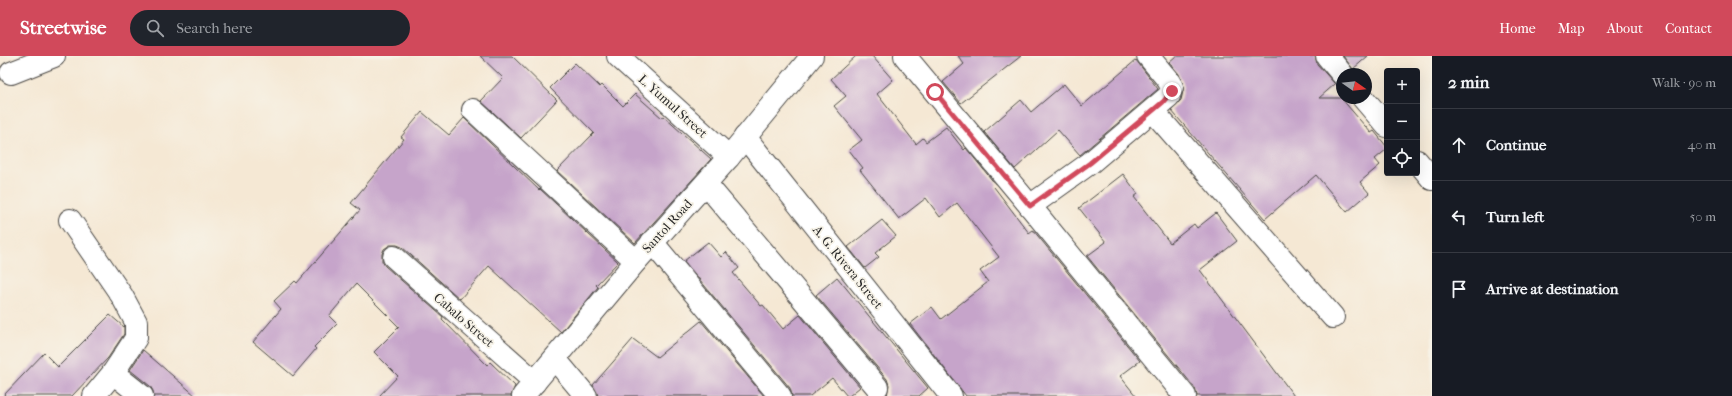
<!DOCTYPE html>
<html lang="en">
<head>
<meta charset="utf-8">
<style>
  body { margin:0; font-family:"IM FELL French Canon",serif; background:#20242c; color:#f1f3f6 }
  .controls { position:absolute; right:12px; top:12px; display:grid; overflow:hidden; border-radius:4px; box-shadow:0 4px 16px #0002 }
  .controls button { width:36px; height:36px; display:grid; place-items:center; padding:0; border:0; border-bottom:1px solid #363941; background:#171b24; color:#f1f3f6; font:20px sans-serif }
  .compass { position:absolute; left:1336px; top:12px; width:36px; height:36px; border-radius:50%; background:#171b24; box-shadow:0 4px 16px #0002; rotate:104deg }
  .stop { position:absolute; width:12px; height:12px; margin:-9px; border:3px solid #d1495b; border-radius:50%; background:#fff }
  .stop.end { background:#d1495b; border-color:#fff; box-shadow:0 1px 4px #0008 }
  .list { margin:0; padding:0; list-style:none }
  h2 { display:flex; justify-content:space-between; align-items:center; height:52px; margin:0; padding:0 16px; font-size:17px }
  h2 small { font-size:13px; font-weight:400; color:#9ea1a6 }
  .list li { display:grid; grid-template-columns:26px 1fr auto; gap:12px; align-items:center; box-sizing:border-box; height:72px; padding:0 16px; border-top:1px solid #363941 }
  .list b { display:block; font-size:15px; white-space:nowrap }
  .list em { font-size:13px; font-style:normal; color:#9ea1a6 }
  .icon { flex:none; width:22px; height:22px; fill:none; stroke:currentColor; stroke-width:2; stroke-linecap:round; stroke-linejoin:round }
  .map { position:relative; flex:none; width:1432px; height:340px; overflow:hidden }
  header { display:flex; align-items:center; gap:24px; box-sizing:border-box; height:56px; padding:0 20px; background:#d1495b; color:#fff }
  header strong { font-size:19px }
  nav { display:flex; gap:22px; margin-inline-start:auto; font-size:14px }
  .search { width:280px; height:36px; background:#20242c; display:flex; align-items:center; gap:10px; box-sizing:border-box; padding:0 14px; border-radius:22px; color:#9ea1a6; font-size:15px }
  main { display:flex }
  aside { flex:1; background:#171b24 }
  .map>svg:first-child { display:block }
  .building { fill:#c6a4ca }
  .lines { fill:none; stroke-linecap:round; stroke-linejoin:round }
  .minor-casing { stroke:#494744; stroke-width:24 }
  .minor { stroke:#fff; stroke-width:22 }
  .route { stroke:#d1495b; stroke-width:5 }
  .labels { text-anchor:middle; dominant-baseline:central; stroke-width:3.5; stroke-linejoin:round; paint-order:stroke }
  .street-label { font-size:13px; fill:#2b2b2b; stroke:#f7f3e8 }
</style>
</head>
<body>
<header>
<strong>Streetwise</strong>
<div class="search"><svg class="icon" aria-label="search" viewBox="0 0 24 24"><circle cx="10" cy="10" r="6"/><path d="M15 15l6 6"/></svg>Search here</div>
<nav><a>Home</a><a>Map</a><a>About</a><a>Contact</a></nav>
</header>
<main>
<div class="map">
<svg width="1432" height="340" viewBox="0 0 1432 340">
  <rect width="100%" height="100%" fill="#f7f3e8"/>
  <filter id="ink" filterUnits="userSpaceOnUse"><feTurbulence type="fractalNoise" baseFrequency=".025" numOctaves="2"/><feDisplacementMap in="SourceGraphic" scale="8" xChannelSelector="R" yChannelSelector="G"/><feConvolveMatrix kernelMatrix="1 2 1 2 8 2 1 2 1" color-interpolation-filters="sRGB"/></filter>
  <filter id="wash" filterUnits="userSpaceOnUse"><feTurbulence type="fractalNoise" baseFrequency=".012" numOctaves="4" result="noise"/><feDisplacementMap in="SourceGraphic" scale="16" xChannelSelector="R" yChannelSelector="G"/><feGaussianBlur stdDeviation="0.9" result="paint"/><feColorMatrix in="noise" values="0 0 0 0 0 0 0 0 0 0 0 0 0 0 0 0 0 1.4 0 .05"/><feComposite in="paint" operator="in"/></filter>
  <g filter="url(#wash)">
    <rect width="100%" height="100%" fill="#f5e8d4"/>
    <g id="blocks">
      <g class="building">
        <polygon points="480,0 512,0 557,44 521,82 481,45 503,22"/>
        <polygon points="856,0 872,0 893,24 877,38 916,88 923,82 926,86 946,71 964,94 966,92 996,129 994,131 1029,177 1033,174 1140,305 1120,320 1136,340 966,340 910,268 932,251 941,263 988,226 980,215 999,201 957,147 940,161 926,142 899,163 860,114 863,112 849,94 862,84 834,50 846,40 831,23"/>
        <polygon points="958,0 1021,0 961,47 943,26 964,8"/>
        <polygon points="1176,0 1315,0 1317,8 1335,28 1319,42 1341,42 1371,77 1374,75 1387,91 1387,93 1375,103 1380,109 1360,126 1369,137 1347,156 1316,119 1265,163 1171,54 1181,44 1184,30 1179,18 1169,6"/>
        <polygon points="1343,0 1368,0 1353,13"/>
        <polygon points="1136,4 1158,33 1080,99 1058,74 1015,113 984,76 1021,44 1031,56 1064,28 1082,50"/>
        <polygon points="575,7 600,31 602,29 623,50 635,38 662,62 663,60 711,103 635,187 557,115 594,77 550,32"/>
        <polygon points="422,56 449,79 464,62 539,134 540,133 618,206 596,229 598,231 561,276 489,210 460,243 402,191 397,189 390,189 384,193 382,198 382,205 385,210 443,261 442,263 487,309 490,306 515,330 511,340 379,340 398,320 374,296 399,271 356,228 329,260 337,268 314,291 316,293 293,320 253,286 281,253 274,245 295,225 297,227 360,154 351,147 404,83 401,81"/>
        <polygon points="1123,118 1138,138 1134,141 1170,187 1194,168 1197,172 1216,157 1237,185 1200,214 1294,340 1197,340 1195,332 1087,200 1106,186 1079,152"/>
        <polygon points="882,164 896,180 875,197 879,201 865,212 848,191"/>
        <polygon points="708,186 721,201 726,196 739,212 733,217 761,250 763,249 783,273 800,259 860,331 849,340 847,340 832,322 810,340 792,340 790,332 684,205"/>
        <polygon points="837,221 928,332 919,340 887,340 889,329 887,323 816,239"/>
        <polygon points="110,259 124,271 124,278 108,302 72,340 3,340 44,297 58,311"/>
        <polygon points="701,265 764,340 598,340 593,329 633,283 657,301"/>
        <polygon points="143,294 196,340 154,340 153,335 150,330 130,314"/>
      </g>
    </g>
  </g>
  <g filter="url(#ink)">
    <use href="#blocks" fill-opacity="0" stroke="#494744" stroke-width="1"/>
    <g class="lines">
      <g class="minor-casing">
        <g id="minor">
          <polyline points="618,0 729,101"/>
          <polyline points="905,0 1030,150 1185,340"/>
          <polyline points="1327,0 1342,18"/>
          <polyline points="11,17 54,0"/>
          <polyline points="1363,42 1387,70"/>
          <polyline points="473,54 636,205"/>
          <polyline points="1153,55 1333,261"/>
          <polyline points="745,81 951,340"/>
          <polyline points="1417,105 1432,123"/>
          <polyline points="706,128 877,331"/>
          <polyline points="1030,150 1090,107 1169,40 1172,31 1168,24 1148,0"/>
          <polyline points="70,164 122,240 136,266 136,282 113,317 94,340"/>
          <polyline points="652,186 780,340"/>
          <polyline points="394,201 535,326"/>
          <polyline points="555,303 586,340"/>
          <polyline points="113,317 142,340"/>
          <polyline points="523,340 636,205 729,101 812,0"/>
        </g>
      </g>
      <use href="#minor" class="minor"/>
    </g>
  </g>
  <g class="lines" filter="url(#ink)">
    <polyline class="route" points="935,36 1030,150 1090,107 1163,46 1172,35"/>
  </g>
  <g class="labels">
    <g class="street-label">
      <text transform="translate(673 50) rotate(42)">L. Yumul Street</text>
      <text transform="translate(667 170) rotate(-48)">Santol Road</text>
      <text transform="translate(848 211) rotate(51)">A. G. Rivera Street</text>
      <text transform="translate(464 264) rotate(41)">Cabalo Street</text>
    </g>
  </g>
</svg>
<div class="controls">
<button>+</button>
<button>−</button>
<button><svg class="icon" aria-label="locate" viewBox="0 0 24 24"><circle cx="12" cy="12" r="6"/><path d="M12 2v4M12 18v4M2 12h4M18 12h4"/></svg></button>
</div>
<svg class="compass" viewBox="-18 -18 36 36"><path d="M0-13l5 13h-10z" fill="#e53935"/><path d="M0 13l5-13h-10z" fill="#9ea1a6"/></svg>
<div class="stop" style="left:935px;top:36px"></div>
<div class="stop end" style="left:1172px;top:35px"></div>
</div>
<aside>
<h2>2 min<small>Walk · 90 m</small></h2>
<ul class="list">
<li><svg class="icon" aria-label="ahead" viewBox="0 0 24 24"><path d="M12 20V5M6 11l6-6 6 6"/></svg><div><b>Continue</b></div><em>40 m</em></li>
<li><svg class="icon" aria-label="left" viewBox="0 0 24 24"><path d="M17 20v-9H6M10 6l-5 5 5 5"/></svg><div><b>Turn left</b></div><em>50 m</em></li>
<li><svg class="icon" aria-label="arrive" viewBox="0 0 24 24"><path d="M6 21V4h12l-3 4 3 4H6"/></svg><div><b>Arrive at destination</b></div></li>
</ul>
</aside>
</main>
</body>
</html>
